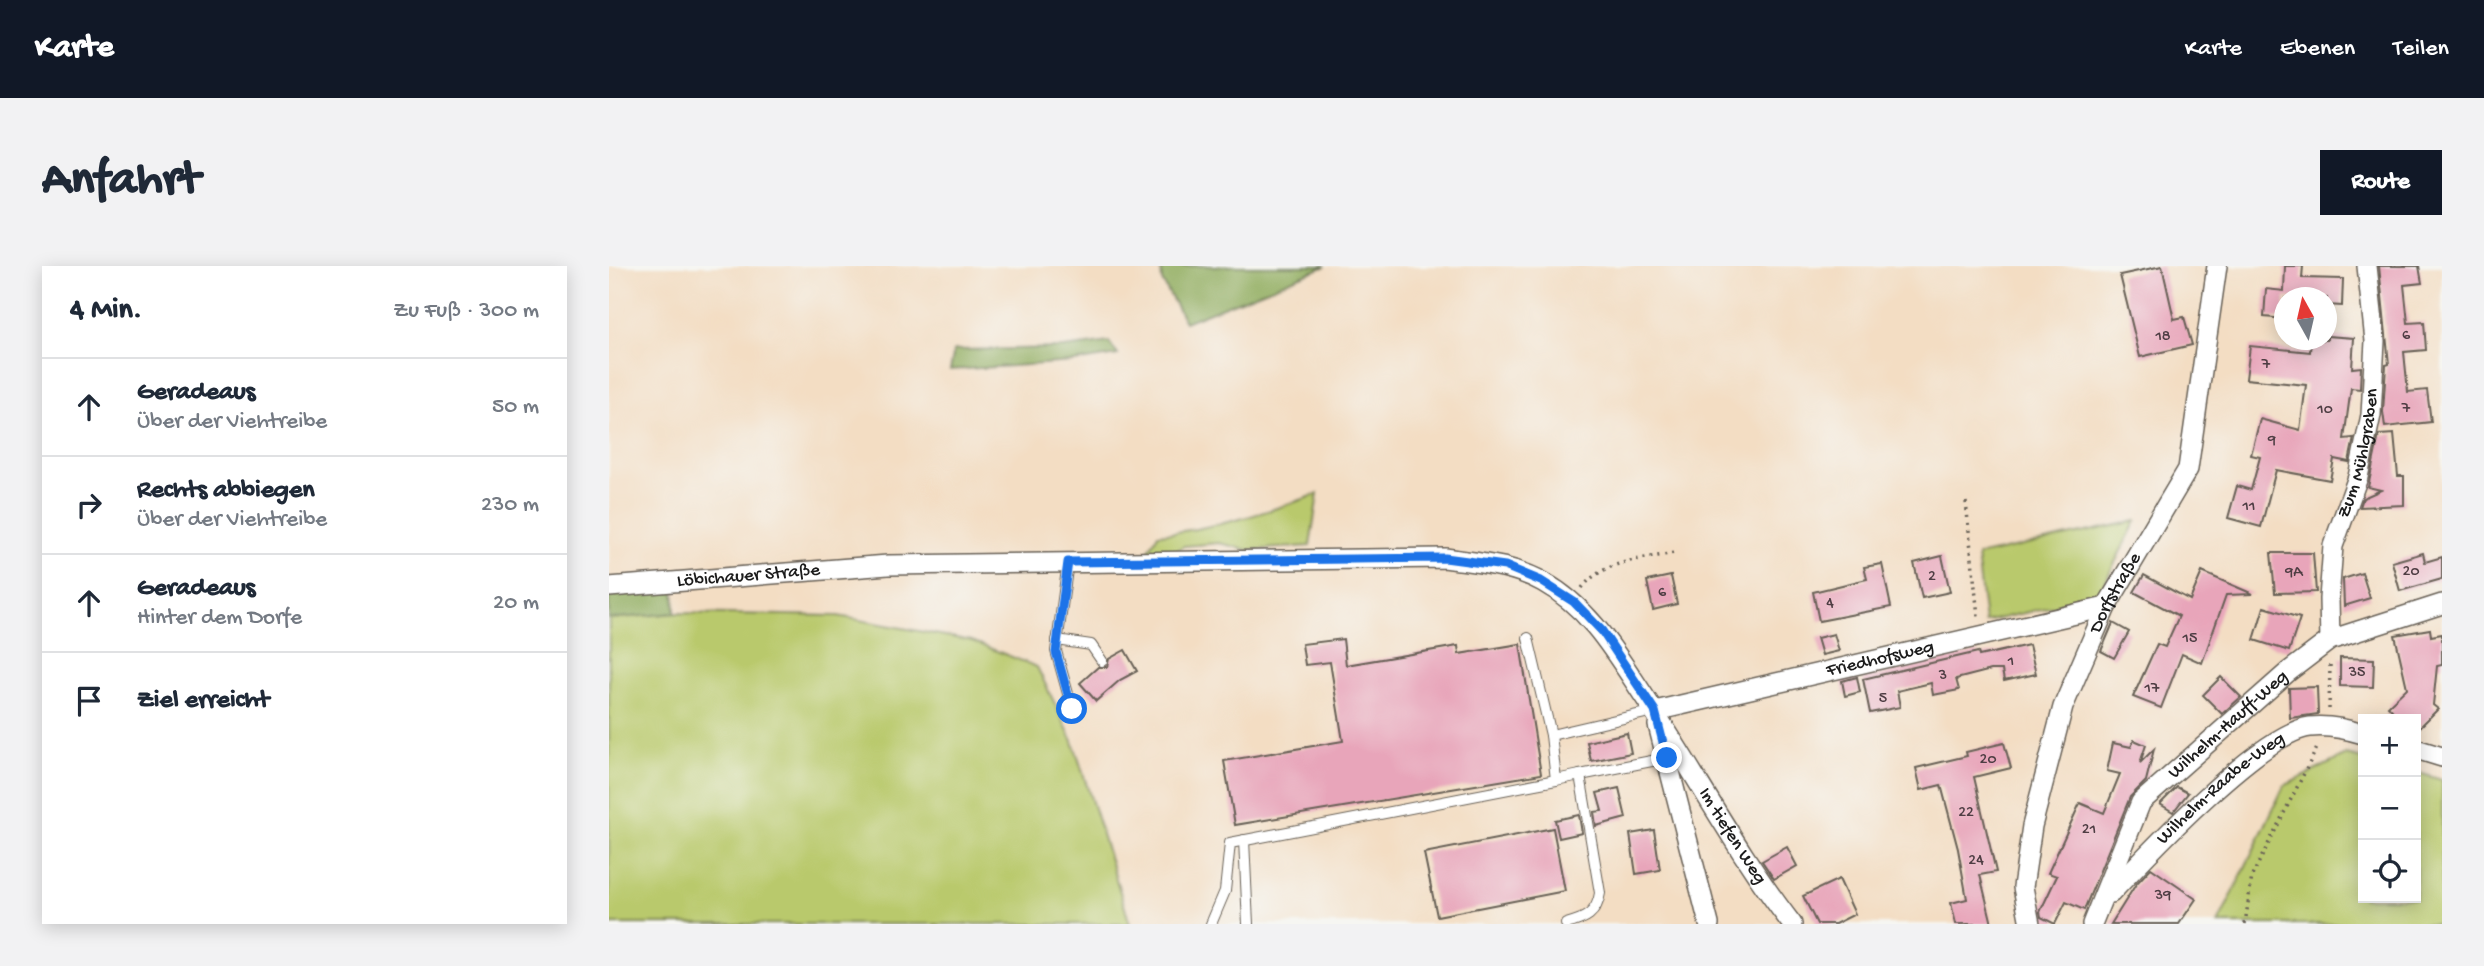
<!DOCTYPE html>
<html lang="de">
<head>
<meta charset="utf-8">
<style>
  body { margin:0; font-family:"Gochi Hand",sans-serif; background:#f2f2f3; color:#1f2937 }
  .controls { position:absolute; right:21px; bottom:21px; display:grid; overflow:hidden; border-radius:0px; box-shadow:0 4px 18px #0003 }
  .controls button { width:63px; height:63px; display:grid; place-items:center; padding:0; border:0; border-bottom:2px solid #e0e1e3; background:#fff; color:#1f2937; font:35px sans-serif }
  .compass { position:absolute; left:1665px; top:21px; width:63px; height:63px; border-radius:50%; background:#fff; box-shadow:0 4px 18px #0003; rotate:352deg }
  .stop { position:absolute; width:21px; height:21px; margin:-16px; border:5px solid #1a73e8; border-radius:50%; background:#fff }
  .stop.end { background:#1a73e8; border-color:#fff; box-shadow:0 2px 7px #0008 }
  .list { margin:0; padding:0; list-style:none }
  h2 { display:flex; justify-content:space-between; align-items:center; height:91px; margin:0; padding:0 28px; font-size:30px }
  h2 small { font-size:23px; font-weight:400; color:#747a83 }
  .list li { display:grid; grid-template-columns:46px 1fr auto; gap:21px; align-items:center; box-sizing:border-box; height:98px; padding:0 28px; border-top:2px solid #e0e1e3 }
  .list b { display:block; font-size:26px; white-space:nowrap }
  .list p { margin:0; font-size:23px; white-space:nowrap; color:#747a83 }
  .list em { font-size:23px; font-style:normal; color:#747a83 }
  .icon { flex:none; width:38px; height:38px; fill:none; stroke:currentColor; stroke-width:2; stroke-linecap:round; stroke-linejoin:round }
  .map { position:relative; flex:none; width:1833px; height:658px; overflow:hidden; border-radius:0px }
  header { display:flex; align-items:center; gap:42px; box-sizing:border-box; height:98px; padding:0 35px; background:#111827; color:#fff }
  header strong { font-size:33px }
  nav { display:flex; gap:38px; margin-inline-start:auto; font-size:24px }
  .intro { display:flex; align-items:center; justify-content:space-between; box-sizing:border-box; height:168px; padding:0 42px }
  h1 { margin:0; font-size:49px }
  .button { padding:18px 32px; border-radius:0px; background:#111827; color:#fff; font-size:24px; font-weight:700 }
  main { display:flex; gap:42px; padding:0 42px }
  aside { flex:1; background:#fff; border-radius:0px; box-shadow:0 4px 18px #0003 }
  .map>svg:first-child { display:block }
  .green { fill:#b9c96c; stroke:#6a7244; stroke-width:2 }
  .forest { fill:#92ad60; stroke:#57643e; stroke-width:2 }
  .building { fill:#e8a5ba }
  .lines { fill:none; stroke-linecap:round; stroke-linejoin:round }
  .service-casing { stroke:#676056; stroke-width:12 }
  .minor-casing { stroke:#676056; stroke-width:22 }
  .path { stroke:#676056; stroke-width:3.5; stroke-dasharray:2 5; stroke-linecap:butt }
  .service { stroke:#fff; stroke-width:10 }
  .minor { stroke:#fff; stroke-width:19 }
  .route { stroke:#1a73e8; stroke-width:9 }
  .labels { text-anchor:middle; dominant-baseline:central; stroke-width:6; stroke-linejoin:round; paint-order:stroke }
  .number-label { font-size:16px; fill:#4f3e44 }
  .street-label { font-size:19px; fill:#1c1c1c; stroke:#f6f6f2 }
</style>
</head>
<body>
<header>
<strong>Karte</strong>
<nav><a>Karte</a><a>Ebenen</a><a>Teilen</a></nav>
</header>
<div class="intro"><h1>Anfahrt</h1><a class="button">Route</a></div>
<main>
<aside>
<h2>4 Min.<small>Zu Fuß · 300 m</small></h2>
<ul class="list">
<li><svg class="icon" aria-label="ahead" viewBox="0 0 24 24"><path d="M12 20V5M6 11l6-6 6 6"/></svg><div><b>Geradeaus</b><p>Über der Viehtreibe</p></div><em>50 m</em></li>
<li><svg class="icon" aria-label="right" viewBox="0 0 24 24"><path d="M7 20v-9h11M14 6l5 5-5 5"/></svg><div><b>Rechts abbiegen</b><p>Über der Viehtreibe</p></div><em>230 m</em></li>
<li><svg class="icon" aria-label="ahead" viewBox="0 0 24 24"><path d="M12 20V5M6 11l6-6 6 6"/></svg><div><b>Geradeaus</b><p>Hinter dem Dorfe</p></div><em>20 m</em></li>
<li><svg class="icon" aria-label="arrive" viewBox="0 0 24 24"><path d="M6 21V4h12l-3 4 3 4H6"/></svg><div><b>Ziel erreicht</b></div></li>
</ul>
</aside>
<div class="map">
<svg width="1833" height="658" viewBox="0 0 1833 658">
  <rect width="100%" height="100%" fill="#f6f6f2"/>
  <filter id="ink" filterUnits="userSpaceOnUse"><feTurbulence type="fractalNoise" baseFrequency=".0143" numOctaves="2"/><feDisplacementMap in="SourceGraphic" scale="14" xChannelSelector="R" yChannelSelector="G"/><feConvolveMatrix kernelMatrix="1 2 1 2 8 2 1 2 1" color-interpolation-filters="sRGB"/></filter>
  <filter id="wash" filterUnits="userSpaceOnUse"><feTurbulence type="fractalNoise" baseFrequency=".00686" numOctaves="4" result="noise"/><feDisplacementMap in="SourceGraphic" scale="28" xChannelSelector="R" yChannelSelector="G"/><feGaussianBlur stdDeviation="1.57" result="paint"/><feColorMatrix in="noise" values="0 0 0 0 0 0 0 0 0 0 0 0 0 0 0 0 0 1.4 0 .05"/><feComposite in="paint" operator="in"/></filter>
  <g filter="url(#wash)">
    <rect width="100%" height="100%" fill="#f3ddc3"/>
    <g class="green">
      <path d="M 709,228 L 701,280 L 640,284 L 610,277 L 575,280 L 561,288 L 538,288 L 549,268 C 606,263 655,247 709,228 Z"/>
      <polygon points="1527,255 1489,330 1376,356 1368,290"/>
      <polygon points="66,347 229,350 363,375 428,401 464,475 521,658 0,658 0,353"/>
      <polygon points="1737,489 1754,493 1754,632 1807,632 1807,506 1833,514 1833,658 1609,658 1675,520"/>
    </g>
    <g class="forest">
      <polygon points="552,0 717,0 576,56 553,15"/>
      <polygon points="500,76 509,89 465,96 341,104 345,84 455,82"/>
      <polygon points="65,315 66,347 0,353 0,321"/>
    </g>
    <g id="blocks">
      <g class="building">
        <polygon points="1553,0 1565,53 1575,51 1583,79 1531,91 1511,9"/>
        <polygon points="1676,0 1694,0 1693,12 1734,13 1733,40 1718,39 1718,32 1676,32 1676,53 1655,51 1657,23 1675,25"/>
        <polygon points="1770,0 1810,0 1813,17 1795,19 1799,57 1815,56 1817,84 1795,86 1799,126 1818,124 1822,156 1776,161 1774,146 1777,99 1780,98"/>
        <polygon points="1718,70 1745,72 1743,102 1752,101 1751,123 1742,122 1735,173 1745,172 1740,196 1725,193 1721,214 1667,204 1652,261 1619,252 1628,220 1642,224 1651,191 1642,189 1651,153 1691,164 1697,119 1637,113 1641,80 1701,86 1702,74 1718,74"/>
        <polygon points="1785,168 1789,210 1795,210 1795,239 1751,241 1754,232 1772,224 1759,221 1770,169"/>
        <polygon points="1662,287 1704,287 1707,326 1666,327"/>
        <polygon points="1814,287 1816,296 1833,291 1833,313 1791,325 1783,296"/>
        <polygon points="1333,290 1341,326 1313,332 1305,297"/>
        <polygon points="1273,298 1282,341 1210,355 1204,326 1258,313 1255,301"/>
        <polygon points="1593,306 1644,328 1617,329 1593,397 1573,388 1552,442 1524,431 1548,378 1556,381 1570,350 1525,326 1535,309 1581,334"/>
        <polygon points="1753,307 1761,332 1735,340 1734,313"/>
        <polygon points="1062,310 1068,338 1044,344 1038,315"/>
        <polygon points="1655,341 1691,352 1680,385 1645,374"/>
        <polygon points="1504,357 1520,366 1505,392 1492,385"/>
        <polygon points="1821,363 1822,370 1833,368 1833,399 1828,400 1824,439 1829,443 1807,465 1807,453 1774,453 1783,444 1779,440 1798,422 1786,369"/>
        <polygon points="1225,368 1230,385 1213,389 1208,372"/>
        <polygon points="734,373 737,399 849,380 850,388 911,378 932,508 626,559 615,495 734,475 721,396 696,399 693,378"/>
        <polygon points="1420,379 1427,408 1395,415 1393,404 1382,404 1347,413 1350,424 1324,429 1322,417 1288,425 1291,441 1261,447 1254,413 1369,386 1370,390"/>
        <polygon points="516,384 528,405 511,414 487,435 471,417 489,401 498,401 500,393"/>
        <polygon points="1731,392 1765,393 1764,421 1731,420"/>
        <polygon points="1248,411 1251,426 1236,430 1233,415"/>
        <polygon points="1612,411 1632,431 1613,448 1594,429"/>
        <polygon points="1708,421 1709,448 1681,452 1680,422"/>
        <polygon points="1018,467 1022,487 982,495 978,476"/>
        <polygon points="1525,474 1537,479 1531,497 1545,483 1537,515 1521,531 1475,644 1457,636 1446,658 1432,651 1431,646 1448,610 1439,607 1471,537 1495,547 1511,508 1498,505 1504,477 1522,481"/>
        <polygon points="1395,477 1402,502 1365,511 1387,606 1371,609 1383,658 1347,658 1342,637 1358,633 1349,583 1332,519 1312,524 1307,502 1358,490 1357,486"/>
        <polygon points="1568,521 1579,527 1564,546 1551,538"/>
        <polygon points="1010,522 1017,552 987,560 985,546 993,545 988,527"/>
        <polygon points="970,549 973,567 950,572 946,554"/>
        <polygon points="944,562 956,625 828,650 815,587"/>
        <polygon points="1045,564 1051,604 1027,608 1021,568"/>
        <polygon points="1178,581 1188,600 1165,613 1153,595"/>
        <polygon points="1542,602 1587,633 1570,658 1502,658 1527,618"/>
        <polygon points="1230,613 1246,648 1226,658 1208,658 1194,630"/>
      </g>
    </g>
  </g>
  <g filter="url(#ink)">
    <use href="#blocks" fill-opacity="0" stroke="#676056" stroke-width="2"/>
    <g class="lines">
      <g class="service-casing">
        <g id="service">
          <polyline points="459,296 447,385 463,442"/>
          <polyline points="448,374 482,379 493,395"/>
          <polyline points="942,469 1045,445"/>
          <polyline points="971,509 1058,492"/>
          <path d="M 947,514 L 971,509 L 991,627 C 988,648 976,653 957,658"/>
          <polyline points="635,574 639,658"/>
          <polyline points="602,658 616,625 621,577 947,514 942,469 919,372"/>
        </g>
      </g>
      <g class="minor-casing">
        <g id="minor">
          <path id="s1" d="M 0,321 L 279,299 L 836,292 C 869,297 904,299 934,316 C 981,342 1006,386 1035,430 C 1085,505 1128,587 1183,658"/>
          <path id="s2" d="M 1721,374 L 1720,333 L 1724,280 L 1749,211 L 1762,149 L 1766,75 L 1758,0"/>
          <path id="s3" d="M 1046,445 L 1497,341"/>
          <polyline points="1049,459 1100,658"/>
          <polyline points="1807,483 1833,491"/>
          <path id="s4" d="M 1502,627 C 1538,588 1652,467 1701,461 C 1719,459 1738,463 1754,468"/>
          <path id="s5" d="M 1421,658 L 1414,621 L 1423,560 L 1454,441 L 1497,341 L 1579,203 L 1608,0"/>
          <path id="s6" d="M 1483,658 L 1532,536 L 1679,406 L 1721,374 L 1833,338"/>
        </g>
      </g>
      <g class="path">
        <polyline points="1357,236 1369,350"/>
        <path d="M 973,322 C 995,294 1031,294 1065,287"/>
        <polyline points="1720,443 1721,399"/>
        <polyline points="1636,658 1643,610 1709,480"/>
      </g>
      <use href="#service" class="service"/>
      <use href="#minor" class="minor"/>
    </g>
  </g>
  <g class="lines" filter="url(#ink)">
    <polyline class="route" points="463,443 447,386 459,296 836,292 896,300 932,315 965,336 993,365 1046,445 1058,492"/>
  </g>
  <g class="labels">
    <g class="number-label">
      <text x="1797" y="70">6</text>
      <text x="1554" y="71">18</text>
      <text x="1657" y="99">7</text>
      <text x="1797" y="143">7</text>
      <text x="1716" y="144">10</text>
      <text x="1663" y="175">9</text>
      <text x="1640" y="241">11</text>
      <text x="1802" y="306">20</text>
      <text x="1685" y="307">9A</text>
      <text x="1323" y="311">2</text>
      <text x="1053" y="327">6</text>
      <text x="1221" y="338">4</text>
      <text x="1581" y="373">15</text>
      <text x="1402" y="396">1</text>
      <text x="1748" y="407">35</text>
      <text x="1334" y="410">3</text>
      <text x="1543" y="423">17</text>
      <text x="1274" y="433">5</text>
      <text x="1379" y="494">20</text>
      <text x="1357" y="547">22</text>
      <text x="1480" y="564">21</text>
      <text x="1367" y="595">24</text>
      <text x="1554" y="630">39</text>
    </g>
    <g class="street-label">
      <text stroke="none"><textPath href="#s2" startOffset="191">Zum Mühlgraben</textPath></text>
      <text stroke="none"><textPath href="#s1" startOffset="140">Löbichauer Straße</textPath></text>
      <text stroke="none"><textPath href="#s5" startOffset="348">Dorfstraße</textPath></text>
      <text stroke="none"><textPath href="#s3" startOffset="231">Friedhofsweg</textPath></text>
      <text stroke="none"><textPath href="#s6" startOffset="248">Wilhelm-Hauff-Weg</textPath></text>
      <text stroke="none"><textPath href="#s4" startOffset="152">Wilhelm-Raabe-Weg</textPath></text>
      <text stroke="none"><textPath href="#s1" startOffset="1258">Im tiefen Weg</textPath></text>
    </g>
  </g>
</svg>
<div class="controls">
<button>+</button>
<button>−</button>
<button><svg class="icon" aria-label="locate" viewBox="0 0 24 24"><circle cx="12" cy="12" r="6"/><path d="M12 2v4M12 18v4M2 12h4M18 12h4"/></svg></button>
</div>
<svg class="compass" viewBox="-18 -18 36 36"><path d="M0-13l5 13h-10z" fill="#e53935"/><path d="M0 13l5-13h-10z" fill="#747a83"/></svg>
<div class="stop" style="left:463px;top:443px"></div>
<div class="stop end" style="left:1058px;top:492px"></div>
</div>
</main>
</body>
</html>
